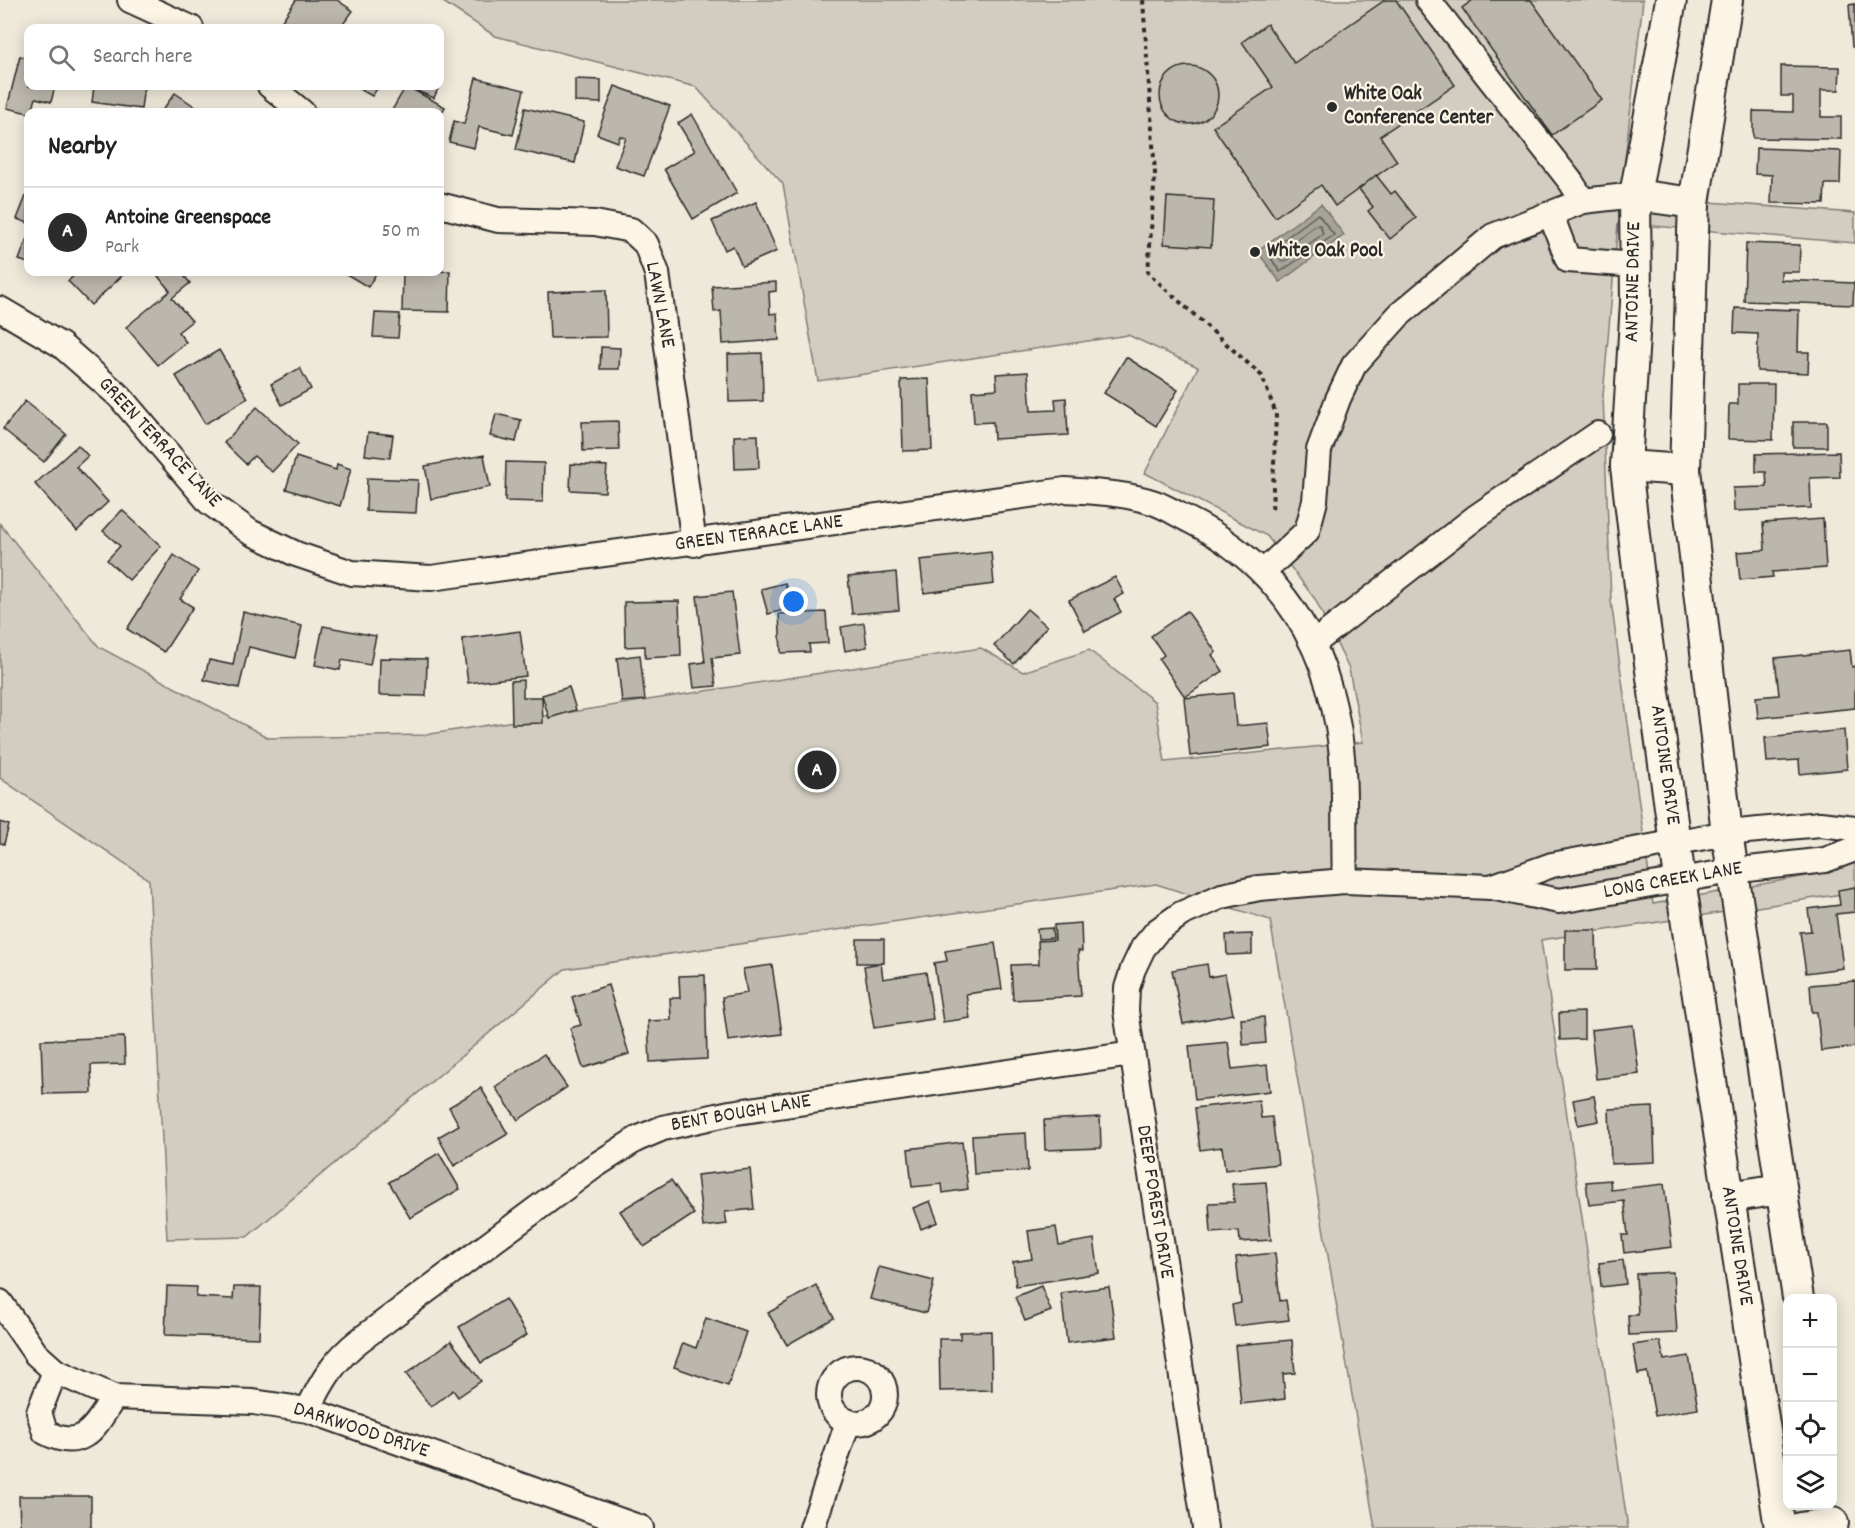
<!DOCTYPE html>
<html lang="en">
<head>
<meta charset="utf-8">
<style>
  body { margin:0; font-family:Dekko,sans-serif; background:#f2f2f2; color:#222 }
  .controls { position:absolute; right:18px; bottom:18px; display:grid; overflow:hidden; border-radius:12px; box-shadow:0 3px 15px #0003 }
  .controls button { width:54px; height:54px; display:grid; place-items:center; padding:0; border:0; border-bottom:2px solid #e0e0e0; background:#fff; color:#222; font:30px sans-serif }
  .you { position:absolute; left:794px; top:602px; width:21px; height:21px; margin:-15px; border:4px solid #fff; border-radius:50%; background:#1a73e8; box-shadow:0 0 0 9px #1a73e833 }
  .badge { display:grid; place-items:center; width:39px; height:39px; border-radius:50%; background:#2b2b2b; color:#fff; font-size:20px; font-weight:700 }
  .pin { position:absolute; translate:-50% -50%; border:3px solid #fff; box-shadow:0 2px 6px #0006 }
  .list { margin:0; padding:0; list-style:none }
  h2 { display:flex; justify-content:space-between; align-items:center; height:78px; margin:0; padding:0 24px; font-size:26px }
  h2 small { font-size:20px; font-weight:400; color:#767676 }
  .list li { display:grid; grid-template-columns:39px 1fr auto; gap:18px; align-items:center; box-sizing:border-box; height:90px; padding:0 24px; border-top:2px solid #e0e0e0 }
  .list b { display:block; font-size:22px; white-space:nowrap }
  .list p { margin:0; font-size:20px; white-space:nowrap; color:#767676 }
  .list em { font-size:20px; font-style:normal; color:#767676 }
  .icon { flex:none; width:33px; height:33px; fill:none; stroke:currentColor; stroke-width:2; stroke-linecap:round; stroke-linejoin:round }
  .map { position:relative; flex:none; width:1855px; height:1528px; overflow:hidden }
  .search { position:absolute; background:#fff; box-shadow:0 3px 15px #0003; left:24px; top:24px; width:420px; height:66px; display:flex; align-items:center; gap:15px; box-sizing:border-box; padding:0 21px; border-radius:12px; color:#767676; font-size:22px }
  .panel { position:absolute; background:#fff; box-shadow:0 3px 15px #0003; left:24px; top:108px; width:420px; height:168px; border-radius:12px }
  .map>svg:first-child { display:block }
  .green { fill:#d2cdc0; stroke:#7e7c76; stroke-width:1.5 }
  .water { fill:#a6a399; stroke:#75736d; stroke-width:1.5 }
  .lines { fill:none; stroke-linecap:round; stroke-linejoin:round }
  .shore { stroke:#5c5b57; stroke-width:1.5 }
  .building { fill:#bcb7ac; stroke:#2b2b2b; stroke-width:1.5 }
  .minor-casing { stroke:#2b2b2b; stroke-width:28 }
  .major-casing { stroke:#2b2b2b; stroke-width:34 }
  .path { stroke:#2b2b2b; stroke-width:4; stroke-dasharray:4.5 4.5; stroke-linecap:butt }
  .minor { stroke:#fcf5e5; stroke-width:24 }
  .major { stroke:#fcf5e5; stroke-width:30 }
  .poi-dot { fill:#2b2b2b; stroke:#fcf5e5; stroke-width:2 }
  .labels { text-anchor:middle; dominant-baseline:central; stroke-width:4.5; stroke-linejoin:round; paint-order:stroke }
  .poi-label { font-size:21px; font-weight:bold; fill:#2b2b2b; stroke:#fcf5e5; text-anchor:start }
  .street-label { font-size:21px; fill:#2b2b2b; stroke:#fcf5e5 }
</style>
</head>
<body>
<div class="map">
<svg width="1855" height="1528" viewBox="0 0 1855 1528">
  <rect width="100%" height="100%" fill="#efe9da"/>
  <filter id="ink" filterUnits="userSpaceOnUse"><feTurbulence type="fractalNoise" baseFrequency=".0167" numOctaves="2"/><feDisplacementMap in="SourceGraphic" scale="12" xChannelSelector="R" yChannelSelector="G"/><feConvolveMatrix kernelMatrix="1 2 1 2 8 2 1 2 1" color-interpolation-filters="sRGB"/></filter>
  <g filter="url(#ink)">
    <polygon class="green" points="440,0 1643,0 1623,177 1709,202 1855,213 1855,243 1618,223 1603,396 1611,601 1653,904 1823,873 1855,862 1855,892 1541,940 1628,1528 1375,1528 1270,920 1156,884 565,969 247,1237 167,1239 149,880 0,778 0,524 99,647 269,738 424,735 981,648 1023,672 1089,650 1155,702 1165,762 1363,742 1349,669 1315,599 1267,536 1145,473 1198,367 1128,335 818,381 783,184 696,87 495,36"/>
    <polygon class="water" points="1321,204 1344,235 1280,282 1257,251"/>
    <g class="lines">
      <g class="shore">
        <polygon points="1318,214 1334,235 1280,272 1267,252"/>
        <polygon points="1316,225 1320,225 1323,234 1285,261 1281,261 1278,253"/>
      </g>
    </g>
    <g class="building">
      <polygon points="296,0 337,0 353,11 340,28 277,28"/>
      <polygon points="1385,0 1396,0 1455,85 1380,136 1397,161 1335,206 1321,185 1275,217 1213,127 1273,87 1242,42 1267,24 1294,63"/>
      <polygon points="1473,0 1531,0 1602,100 1552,135 1462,8"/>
      <polygon points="1855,4 1855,47 1852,47 1849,5"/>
      <polygon points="20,56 28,58 28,86 55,86 51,102 36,98 32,112 28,113 7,108"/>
      <polygon points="1781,66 1840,67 1839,90 1821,90 1821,117 1841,117 1841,139 1753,138 1753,111 1793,112 1793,96 1781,96"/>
      <circle cx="1189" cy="95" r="29"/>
      <polygon points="476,78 524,90 513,135 479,127 474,148 449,142 454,121 464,124"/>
      <polygon points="575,79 601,80 601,103 575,102"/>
      <polygon points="94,86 144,86 141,109 92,102"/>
      <polygon points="354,86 379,86 372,96"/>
      <polygon points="406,86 445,107 440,116 440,112 391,112"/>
      <polygon points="420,86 439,86 434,98 417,91"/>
      <polygon points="615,86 670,106 644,176 615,166 626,138 620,136 618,142 597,134"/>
      <polygon points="175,93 203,112 161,112"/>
      <polygon points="525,108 584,122 575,163 516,150"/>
      <polygon points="692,114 737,193 693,219 664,169 695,151 678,123"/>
      <polygon points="1756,148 1841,151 1840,184 1825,184 1824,204 1771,203 1772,175 1755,174"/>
      <polygon points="1376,175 1391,194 1395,191 1416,218 1390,239 1368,211 1373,207 1359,189"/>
      <polygon points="28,191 28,223 17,219"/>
      <polygon points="1167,197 1214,200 1211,247 1164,244"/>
      <polygon points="756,202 777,251 742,266 733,246 725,250 712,221"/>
      <polygon points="28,236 28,263 19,260"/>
      <polygon points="1746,243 1800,245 1799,272 1781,272 1781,280 1854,283 1853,305 1744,301"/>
      <polygon points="450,271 449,312 402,311 403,272"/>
      <polygon points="78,272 126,272 91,305 68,281"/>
      <polygon points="163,272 181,272 190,283 172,298 192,321 178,332 186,342 158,365 126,327 170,291 158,276"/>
      <polygon points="343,272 377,272 368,287"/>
      <polygon points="776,282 776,291 769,292 770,314 777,313 779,340 723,344 721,311 714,312 712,286"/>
      <polygon points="606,290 607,337 550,338 548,292"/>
      <polygon points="1735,308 1799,310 1798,352 1809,352 1808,373 1757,371 1758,334 1734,333"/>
      <polygon points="375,313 400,314 398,338 373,337"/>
      <polygon points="601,347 620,348 619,369 600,369"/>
      <polygon points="219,350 248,398 205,424 176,376"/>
      <polygon points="762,353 763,401 729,402 728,354"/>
      <polygon points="1126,357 1178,390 1156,426 1104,393"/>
      <polygon points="300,368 311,389 282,405 271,384"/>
      <polygon points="1028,372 1031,411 1056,410 1055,399 1066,398 1068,435 994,439 993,422 974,423 972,391 997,389 996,374"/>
      <polygon points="929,379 932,450 903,451 901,380"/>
      <polygon points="1738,384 1774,384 1773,440 1728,439 1729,404 1738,404"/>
      <polygon points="25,401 66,434 44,462 3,429"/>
      <polygon points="257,407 298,444 272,472 254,456 246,464 224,443"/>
      <polygon points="496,414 521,420 516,442 490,436"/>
      <polygon points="618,421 619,450 583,451 582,422"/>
      <rect x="1793" y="422" width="34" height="25"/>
      <polygon points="368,432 393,435 390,458 365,455"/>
      <polygon points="758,435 759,468 735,469 734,436"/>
      <polygon points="78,445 88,456 76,467 108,502 77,531 35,484"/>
      <polygon points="1839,452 1840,477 1810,478 1811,508 1734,511 1733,488 1767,487 1766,472 1756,472 1756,454"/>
      <polygon points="484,455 490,487 431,499 425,466"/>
      <polygon points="296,457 336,470 337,464 351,469 340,506 286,489"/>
      <polygon points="506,462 544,463 543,502 505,501"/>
      <polygon points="571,464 607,466 605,492 570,490"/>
      <polygon points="367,478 418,480 416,513 366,511"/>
      <polygon points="122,510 161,546 129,580 107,560 120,546 103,531"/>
      <polygon points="1823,519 1826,568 1772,572 1773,577 1740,580 1737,552 1765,550 1763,523"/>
      <polygon points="991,552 994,584 924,593 920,560"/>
      <polygon points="174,555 198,571 180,599 193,607 164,652 127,629"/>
      <polygon points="896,572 899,610 852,614 848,577"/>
      <polygon points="1115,577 1124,594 1114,599 1121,612 1085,631 1069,600"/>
      <polygon points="785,583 792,608 768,614 761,589"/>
      <polygon points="732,592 740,655 712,658 716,686 694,688 691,664 705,662 697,596"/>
      <polygon points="679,601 681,656 645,658 645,646 625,647 624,602"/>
      <polygon points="1027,609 1047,626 1014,664 994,646"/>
      <polygon points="1187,611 1216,652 1212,655 1223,671 1185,697 1159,659 1164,655 1151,636"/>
      <polygon points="243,612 302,626 295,658 249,647 239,688 204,680 209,660 233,665"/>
      <polygon points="826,612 828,643 809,644 810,652 781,653 779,614"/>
      <polygon points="864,623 867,647 845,651 841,627"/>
      <polygon points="323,626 376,636 370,665 342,660 340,670 315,665"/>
      <polygon points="520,631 526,676 468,683 462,639"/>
      <polygon points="1850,650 1852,667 1855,666 1855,708 1758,718 1756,697 1779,695 1775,658"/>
      <polygon points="640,655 645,700 622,702 617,658"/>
      <polygon points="380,658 427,659 426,696 379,695"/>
      <polygon points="523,680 523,697 542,697 543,723 512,724 511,681"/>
      <polygon points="569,687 576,710 549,718 542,695"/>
      <polygon points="1233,693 1236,726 1268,723 1271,747 1190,756 1184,698"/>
      <polygon points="1844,730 1847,769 1800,774 1799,760 1767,762 1765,738"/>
      <polygon points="0,822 9,825 4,844 0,843"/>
      <polygon points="1855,887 1855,912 1836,914 1843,968 1806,973 1800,932 1811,931 1808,909 1840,905 1838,890"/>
      <polygon points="1081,923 1082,951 1078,951 1081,996 1013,1000 1011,965 1039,964 1038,941 1055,940 1054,925"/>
      <polygon points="1052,928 1053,938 1038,939 1037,929"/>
      <polygon points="1565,930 1596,930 1597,970 1565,970"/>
      <polygon points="1252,934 1252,954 1227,955 1226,935"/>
      <rect x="857" y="939" width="27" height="24"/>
      <polygon points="995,943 1002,989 966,994 970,1018 943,1022 934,963 947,961 945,951"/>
      <polygon points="881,963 883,979 926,972 933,1019 874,1028 864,966"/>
      <polygon points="1207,964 1209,977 1225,974 1233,1014 1183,1024 1172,970"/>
      <polygon points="772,965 782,1034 728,1041 722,997 747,993 743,969"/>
      <polygon points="705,975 707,1059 650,1062 648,1021 671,1020 670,998 680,998 679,976"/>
      <polygon points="1855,981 1855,1047 1821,1051 1817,1012 1812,1012 1810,985"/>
      <polygon points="608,985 629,1054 583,1068 570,1028 581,1025 572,997"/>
      <polygon points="1584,1012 1584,1039 1560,1040 1559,1013"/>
      <polygon points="1264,1017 1266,1043 1243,1045 1241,1019"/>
      <polygon points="1633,1025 1639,1074 1596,1079 1591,1030"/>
      <polygon points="124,1037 125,1064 91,1065 92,1093 43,1094 41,1040"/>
      <polygon points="1228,1042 1232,1069 1267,1065 1270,1091 1195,1100 1189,1046"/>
      <polygon points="544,1054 567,1087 518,1120 495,1087"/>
      <polygon points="481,1088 508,1134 454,1166 438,1137 459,1125 449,1107"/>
      <polygon points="1594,1096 1599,1121 1578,1125 1573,1100"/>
      <polygon points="1259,1100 1261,1118 1272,1117 1278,1164 1225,1170 1222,1147 1200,1150 1195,1108"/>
      <polygon points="1653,1107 1655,1162 1611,1164 1609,1109"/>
      <polygon points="1100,1117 1101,1148 1045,1150 1044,1120"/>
      <polygon points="1026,1133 1028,1171 974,1174 972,1136"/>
      <polygon points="962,1142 968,1189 943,1193 942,1184 912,1187 908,1149"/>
      <polygon points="439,1153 460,1189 410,1218 389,1182"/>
      <polygon points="750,1169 754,1209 725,1212 727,1224 703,1227 697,1175"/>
      <polygon points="671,1180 694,1214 644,1247 620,1211"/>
      <polygon points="1610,1180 1611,1190 1664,1184 1672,1247 1624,1253 1622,1235 1628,1235 1624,1201 1589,1205 1586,1182"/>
      <polygon points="1266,1182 1271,1240 1240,1242 1239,1231 1211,1233 1209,1203 1234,1202 1232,1184"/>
      <polygon points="930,1201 938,1222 921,1229 913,1208"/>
      <polygon points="1056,1227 1059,1245 1094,1239 1099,1273 1016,1286 1013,1262 1032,1259 1028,1231"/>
      <polygon points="1275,1253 1280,1301 1286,1300 1289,1320 1235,1326 1232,1305 1241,1303 1236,1257"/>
      <polygon points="1623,1260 1626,1284 1601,1287 1599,1263"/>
      <polygon points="879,1267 934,1281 926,1313 870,1299"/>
      <polygon points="1673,1272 1677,1333 1629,1335 1628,1315 1638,1315 1636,1274"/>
      <polygon points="816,1285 834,1318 787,1345 768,1313"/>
      <polygon points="167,1286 197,1287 196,1297 233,1299 234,1287 261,1287 259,1338 165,1335"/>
      <polygon points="1041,1286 1051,1311 1025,1321 1015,1297"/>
      <polygon points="1109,1287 1116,1337 1067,1343 1061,1293"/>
      <polygon points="505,1299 527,1335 481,1363 459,1327"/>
      <polygon points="706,1318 746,1332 728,1386 674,1367 683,1343 696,1348"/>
      <polygon points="991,1331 992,1390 940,1391 939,1339 960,1339 960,1332"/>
      <polygon points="1292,1340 1295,1373 1283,1374 1285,1399 1241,1404 1235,1345"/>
      <polygon points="451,1341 481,1381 458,1397 453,1390 431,1407 406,1374"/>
      <polygon points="1660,1341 1664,1360 1689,1356 1698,1409 1655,1416 1647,1372 1638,1374 1633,1345"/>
      <polygon points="19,1496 91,1496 91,1528 20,1528"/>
    </g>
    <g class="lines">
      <g class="minor-casing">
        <g id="minor">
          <polyline points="130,0 191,28"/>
          <polyline points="1428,0 1571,182 1583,201"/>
          <polyline points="270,86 302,112"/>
          <polyline points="440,205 498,220 595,223 631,230 646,244 657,273 694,544"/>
          <polyline points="1551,215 1568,260 1636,265"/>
          <path d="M 0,309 L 61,345 L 119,396 L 209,502 L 250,532 L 296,554 L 352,573 L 431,578 L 1065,490 C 1095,492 1126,493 1155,503 C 1166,507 1177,514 1187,519 C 1273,562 1322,632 1338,727 C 1347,776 1343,830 1345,881"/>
          <polyline points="1263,572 1307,531 1315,501 1319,450 1338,399 1354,365 1399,315 1493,236 1583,201 1635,195"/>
          <polyline points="1314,643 1476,517 1598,434"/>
          <polyline points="1491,887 1552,865 1727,833 1820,824 1855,828"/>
          <polyline points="0,1302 36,1354 55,1371 114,1397 253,1402 308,1410 641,1528"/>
          <circle cx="857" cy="1395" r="28"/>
          <path d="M 55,1371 L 39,1412 L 45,1432 C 83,1453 95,1427 114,1397"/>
          <path d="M 308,1410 C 322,1381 334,1360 360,1340 L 593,1167 L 637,1139 L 663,1128 L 730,1113 L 1132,1054"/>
          <polyline points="812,1528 848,1422"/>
          <polyline points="1205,1528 1126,1011 1127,988 1133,969 1143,948 1157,931 1181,914 1222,896 1259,888 1345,881 1491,887 1559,901 1732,871 1825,860 1855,849"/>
        </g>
      </g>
      <g class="major-casing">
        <g id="major">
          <polyline points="1671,0 1635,195 1636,302 1626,466 1644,620 1680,879 1780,1528"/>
          <polyline points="1727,0 1694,203 1685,470 1727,833 1798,1298"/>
          <polyline points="1635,195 1694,203"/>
          <polyline points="1626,466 1685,470"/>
          <polyline points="1728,1197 1781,1189"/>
          <polyline points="1800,1528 1833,1523"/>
        </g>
      </g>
      <polyline class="path" points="1143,0 1155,173 1148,273 1262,376 1276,414 1272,512"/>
      <use href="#minor" class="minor"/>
      <use href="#major" class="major"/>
    </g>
  </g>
  <g class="poi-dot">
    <circle cx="1332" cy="107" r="6"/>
    <circle cx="1255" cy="252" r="6"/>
  </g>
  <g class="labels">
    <g class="poi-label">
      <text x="1344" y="95">White Oak<tspan x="1344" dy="24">Conference Center</tspan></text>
      <text x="1267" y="252">White Oak Pool</text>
    </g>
    <g class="street-label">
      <text transform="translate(1634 282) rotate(-89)">ANTOINE DRIVE</text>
      <text transform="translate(659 305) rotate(79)">LAWN LANE</text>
      <text transform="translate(159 443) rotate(47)">GREEN TERRACE LANE</text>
      <text transform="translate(759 534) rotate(-8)">GREEN TERRACE LANE</text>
      <text transform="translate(1664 765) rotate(82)">ANTOINE DRIVE</text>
      <text transform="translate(1673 881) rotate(-10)">LONG CREEK LANE</text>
      <text transform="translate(741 1114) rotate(-10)">BENT BOUGH LANE</text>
      <text transform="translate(1154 1202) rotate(81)">DEEP FOREST DRIVE</text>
      <text transform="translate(1736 1246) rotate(81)">ANTOINE DRIVE</text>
      <text transform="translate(361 1431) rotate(18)">DARKWOOD DRIVE</text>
    </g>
  </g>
</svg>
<div class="controls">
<button>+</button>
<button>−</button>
<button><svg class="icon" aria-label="locate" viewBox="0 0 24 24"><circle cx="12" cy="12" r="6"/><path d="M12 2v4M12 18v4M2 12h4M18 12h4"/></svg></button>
<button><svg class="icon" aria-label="layers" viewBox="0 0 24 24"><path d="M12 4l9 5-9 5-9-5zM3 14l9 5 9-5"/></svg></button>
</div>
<div class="you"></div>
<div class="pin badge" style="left:817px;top:770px">A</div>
<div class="search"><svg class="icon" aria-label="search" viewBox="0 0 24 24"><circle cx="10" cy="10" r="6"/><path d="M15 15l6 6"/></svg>Search here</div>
<section class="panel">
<h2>Nearby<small></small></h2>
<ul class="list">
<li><span class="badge">A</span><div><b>Antoine Greenspace</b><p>Park</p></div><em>50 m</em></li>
</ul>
</section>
</div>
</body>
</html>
